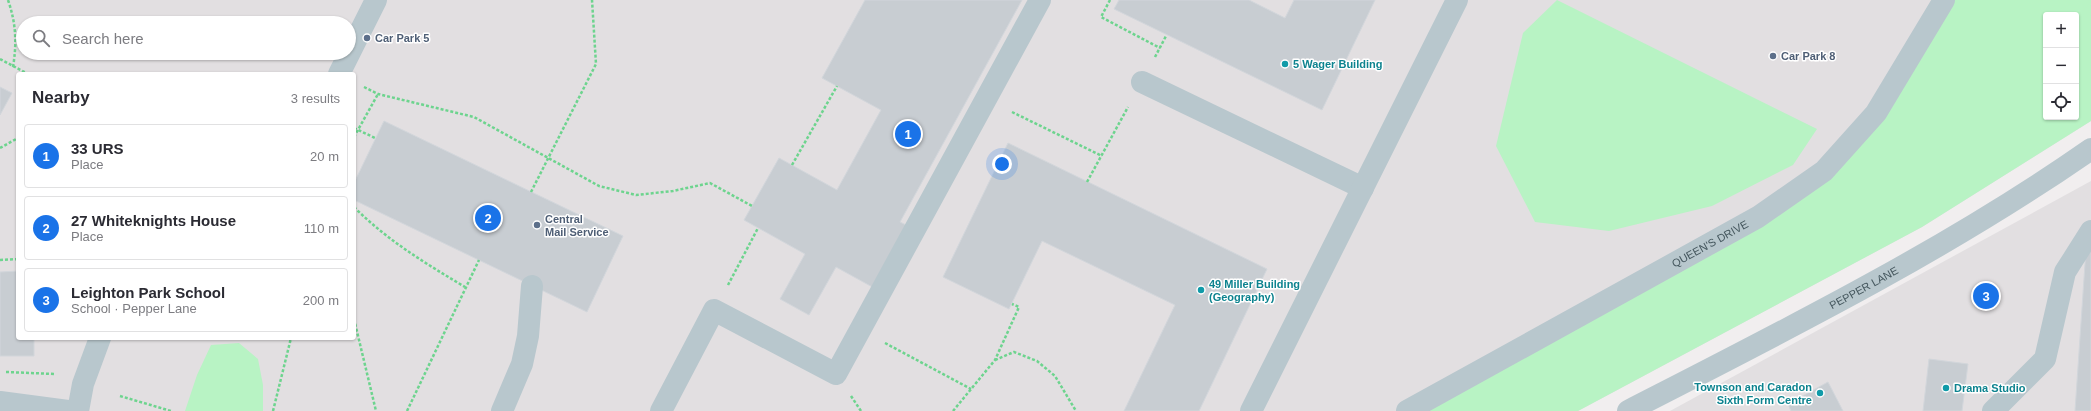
<!DOCTYPE html>
<html lang="en">
<head>
<meta charset="utf-8">
<style>
  body { margin:0; font-family:Arial,sans-serif; background:#f7f7f7; color:#2b2b33 }
  .controls { position:absolute; right:12px; top:12px; display:grid; overflow:hidden; border-radius:4px; box-shadow:0 1px 3px #0004 }
  .controls button { width:36px; height:36px; display:grid; place-items:center; padding:0; border:0; border-bottom:1px solid #e1e1e2; background:#fff; color:#2b2b33; font:20px sans-serif }
  .you { position:absolute; left:1002px; top:164px; width:14px; height:14px; margin:-10px; border:3px solid #fff; border-radius:50%; background:#1a73e8; box-shadow:0 0 0 6px #1a73e833 }
  .badge { display:grid; place-items:center; width:26px; height:26px; border-radius:50%; background:#1a73e8; color:#fff; font-size:13px; font-weight:700 }
  .pin { position:absolute; translate:-50% -50%; border:2px solid #fff; box-shadow:0 1px 4px #0006 }
  .list { margin:0; padding:0; list-style:none }
  h2 { display:flex; justify-content:space-between; align-items:center; height:52px; margin:0; padding:0 16px; font-size:17px }
  h2 small { font-size:13px; font-weight:400; color:#7c7c81 }
  .list li { display:grid; grid-template-columns:26px 1fr auto; gap:12px; align-items:center; box-sizing:border-box; height:64px; margin:0 8px 8px; padding:0 8px; border:1px solid #e1e1e2; border-radius:4px }
  .list b { display:block; font-size:15px; white-space:nowrap }
  .list p { margin:0; font-size:13px; white-space:nowrap; color:#7c7c81 }
  .list em { font-size:13px; font-style:normal; color:#7c7c81 }
  .icon { flex:none; width:22px; height:22px; fill:none; stroke:currentColor; stroke-width:2; stroke-linecap:round; stroke-linejoin:round }
  .map { position:relative; flex:none; width:2091px; height:411px; overflow:hidden }
  .search { position:absolute; background:#fff; box-shadow:0 1px 3px #0004; left:16px; top:16px; width:340px; height:44px; display:flex; align-items:center; gap:10px; box-sizing:border-box; padding:0 14px; border-radius:22px; color:#7c7c81; font-size:15px }
  .panel { position:absolute; background:#fff; box-shadow:0 1px 3px #0004; left:16px; top:72px; width:340px; height:268px; border-radius:4px }
  .map>svg:first-child { display:block }
  .education { fill:#e2dfe1; fill-rule:evenodd }
  .green { fill:#b8f3c4; fill-rule:evenodd }
  .building { fill:#c8cdd2; stroke:#d2d6db }
  .lines { fill:none; stroke-linecap:round; stroke-linejoin:round }
  .path { stroke:#6dd48e; stroke-width:2.5; stroke-dasharray:3 2; stroke-linecap:butt }
  .minor { stroke:#b8c7cd; stroke-width:22 }
  .service-dot { fill:#5c6f8a; stroke:#fff; stroke-width:1.5 }
  .culture-dot { fill:#0f9aa8; stroke:#fff; stroke-width:1.5 }
  .labels { text-anchor:middle; dominant-baseline:central; stroke-width:3; stroke-linejoin:round; paint-order:stroke }
  .service-label { font-size:11px; font-weight:bold; fill:#4e5e75; stroke:#fff; text-anchor:start }
  .culture-label { font-size:11px; font-weight:bold; fill:#0d838f; stroke:#fff; text-anchor:start }
  .street-label { font-size:11px; fill:#45575e; stroke:#fff }
</style>
</head>
<body>
<div class="map">
<svg width="2091" height="411" viewBox="0 0 2091 411">
  <rect width="100%" height="100%" fill="#f1eeef"/>
  <g class="education">
    <path d="M 0,0 L 2091,0 L 2091,121 L 1922,227 L 1578,411 L 0,411 ZM 2046,15 L 2076,15 L 2076,117 L 2046,117 ZM 23,23 L 349,23 L 349,53 L 23,53 ZM 18,74 L 354,74 L 354,338 L 18,338 Z"/>
    <polygon points="2091,181 2091,411 1670,411"/>
  </g>
  <g class="green">
    <polygon points="1557,0 1817,129 1793,165 1712,206 1609,231 1535,222 1496,146 1523,33"/>
    <path d="M 1944,0 L 2091,0 L 2091,121 L 1922,227 L 1578,411 L 1407,411 L 1824,171 ZM 2046,15 L 2076,15 L 2076,117 L 2046,117 Z"/>
    <polygon points="239,343 258,359 263,385 263,411 185,411 197,375 211,345"/>
  </g>
  <g class="building">
    <polygon points="865,0 1022,0 900,222 910,227 876,289 836,267 809,315 780,299 805,254 744,220 779,158 837,190 881,110 822,78"/>
    <polygon points="1119,0 1249,0 1285,18 1294,0 1375,0 1322,110 1114,9"/>
    <polygon points="0,87 12,93 0,115"/>
    <polygon points="384,121 623,236 587,312 354,200 354,183"/>
    <polygon points="1008,143 1267,269 1199,411 1124,411 1175,305 1042,241 1009,309 943,277"/>
    <polygon points="2086,249 2091,249 2091,411 2075,411"/>
    <polygon points="18,271 18,338 34,338 34,356 0,356 0,272"/>
    <polygon points="1929,359 1968,364 1962,411 1923,411"/>
    <polygon points="1828,382 1843,411 1791,411 1788,404"/>
  </g>
  <g class="lines">
    <g class="path">
      <path d="M 8,0 C 16,23 17,43 13,67"/>
      <polyline points="1110,0 1101,17 1160,48"/>
      <polyline points="1155,57 1166,36"/>
      <polyline points="0,59 28,74"/>
      <polyline points="364,87 378,94 474,117 599,186 636,195 673,191 710,183 752,206"/>
      <polyline points="1012,112 1102,156"/>
      <polyline points="354,128 375,138"/>
      <polyline points="354,137 378,94"/>
      <polyline points="0,148 18,138"/>
      <polyline points="792,165 837,86"/>
      <polyline points="1087,182 1128,107"/>
      <polyline points="531,192 596,64 592,0"/>
      <path d="M 354,207 C 388,241 425,263 465,287"/>
      <polyline points="0,260 18,259"/>
      <polyline points="728,285 758,228"/>
      <polyline points="354,319 376,411"/>
      <polyline points="885,343 971,389"/>
      <polyline points="995,360 1014,352 1037,361 1055,376 1076,411"/>
      <polyline points="6,372 55,374"/>
      <polyline points="120,396 171,411"/>
      <polyline points="851,396 861,411"/>
      <polyline points="273,411 291,338"/>
      <polyline points="407,411 479,260"/>
      <polyline points="953,411 995,360 1019,307 1012,304"/>
    </g>
    <g class="minor">
      <polyline points="339,74 376,0"/>
      <polyline points="1142,82 1363,188"/>
      <polyline points="0,402 68,411"/>
      <polyline points="78,411 83,384 100,338"/>
      <polyline points="502,411 522,364 528,336 532,286"/>
      <polyline points="661,411 714,310 836,374 1040,0"/>
      <polyline points="1251,411 1457,0"/>
      <path id="s1" d="M 1407,411 L 1758,217 L 1824,171 L 1876,113 L 1944,0"/>
      <path id="s2" d="M 1628,411 C 1784,331 1948,249 2091,149"/>
      <polyline points="1993,411 2045,359 2065,272 2091,231"/>
    </g>
  </g>
  <g class="service-dot">
    <circle cx="367" cy="38" r="4"/>
    <circle cx="1773" cy="56" r="4"/>
    <circle cx="537" cy="225" r="4"/>
  </g>
  <g class="culture-dot">
    <circle cx="1285" cy="64" r="4"/>
    <circle cx="1201" cy="290" r="4"/>
    <circle cx="1946" cy="388" r="4"/>
    <circle cx="1820" cy="393" r="4"/>
  </g>
  <g class="labels">
    <g class="service-label">
      <text x="375" y="38">Car Park 5</text>
      <text x="1781" y="56">Car Park 8</text>
      <text x="545" y="219">Central<tspan x="545" dy="13">Mail Service</tspan></text>
    </g>
    <g class="culture-label">
      <text x="1293" y="64">5 Wager Building</text>
      <text x="1209" y="284">49 Miller Building<tspan x="1209" dy="13">(Geography)</tspan></text>
      <text x="1812" y="387" text-anchor="end">Townson and Caradon<tspan x="1812" dy="13">Sixth Form Centre</tspan></text>
      <text x="1954" y="388">Drama Studio</text>
    </g>
    <g class="street-label">
      <text stroke="none"><textPath href="#s1" startOffset="346">QUEEN'S DRIVE</textPath></text>
      <text stroke="none"><textPath href="#s2" startOffset="266">PEPPER LANE</textPath></text>
    </g>
  </g>
</svg>
<div class="controls">
<button>+</button>
<button>−</button>
<button><svg class="icon" aria-label="locate" viewBox="0 0 24 24"><circle cx="12" cy="12" r="6"/><path d="M12 2v4M12 18v4M2 12h4M18 12h4"/></svg></button>
</div>
<div class="you"></div>
<div class="pin badge" style="left:908px;top:134px">1</div>
<div class="pin badge" style="left:488px;top:218px">2</div>
<div class="pin badge" style="left:1986px;top:296px">3</div>
<div class="search"><svg class="icon" aria-label="search" viewBox="0 0 24 24"><circle cx="10" cy="10" r="6"/><path d="M15 15l6 6"/></svg>Search here</div>
<section class="panel">
<h2>Nearby<small>3 results</small></h2>
<ul class="list">
<li><span class="badge">1</span><div><b>33 URS</b><p>Place</p></div><em>20 m</em></li>
<li><span class="badge">2</span><div><b>27 Whiteknights House</b><p>Place</p></div><em>110 m</em></li>
<li><span class="badge">3</span><div><b>Leighton Park School</b><p>School · Pepper Lane</p></div><em>200 m</em></li>
</ul>
</section>
</div>
</body>
</html>
